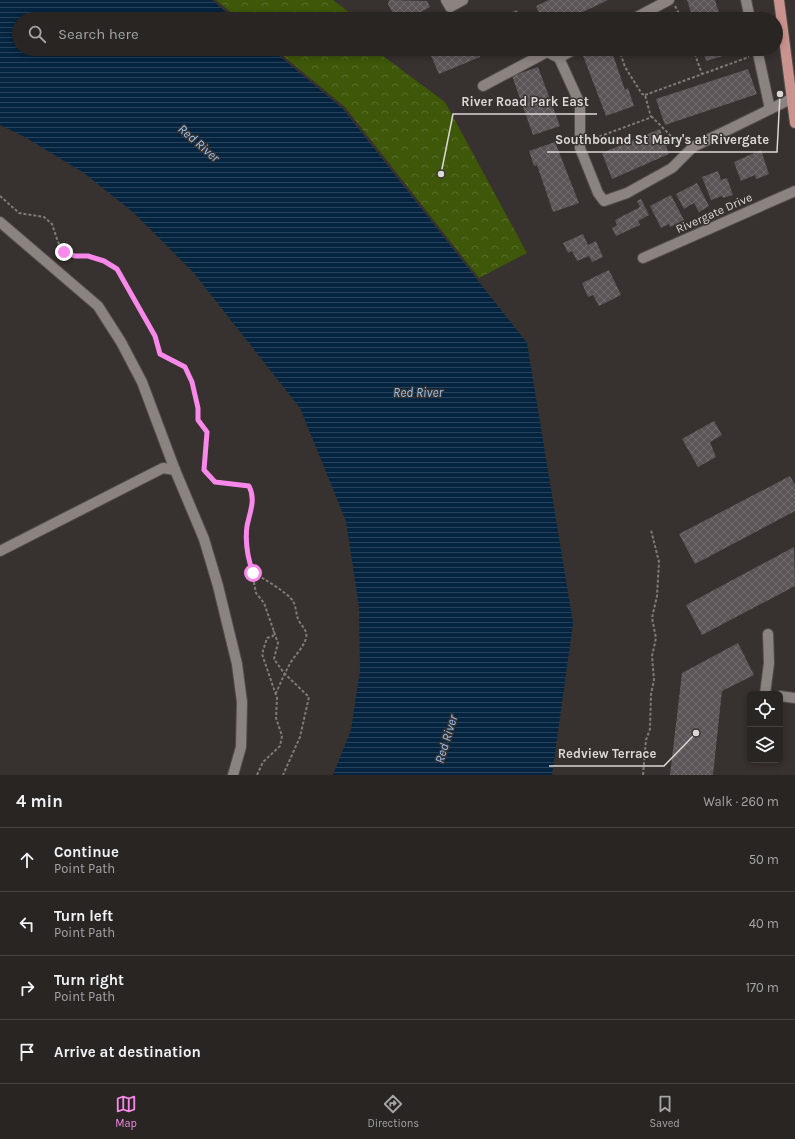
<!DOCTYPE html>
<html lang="en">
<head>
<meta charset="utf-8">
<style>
  body { margin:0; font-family:Karla,sans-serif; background:#353130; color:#f1f3f6 }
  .controls { position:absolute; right:12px; bottom:12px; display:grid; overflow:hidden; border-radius:6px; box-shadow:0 2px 6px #0003 }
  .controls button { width:36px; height:36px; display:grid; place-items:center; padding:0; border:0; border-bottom:1px solid #454241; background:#292523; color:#f1f3f6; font:20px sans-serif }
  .stop { position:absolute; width:12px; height:12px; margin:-9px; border:3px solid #f888ea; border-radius:50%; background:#fff }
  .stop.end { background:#f888ea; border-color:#fff; box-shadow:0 1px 4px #0008 }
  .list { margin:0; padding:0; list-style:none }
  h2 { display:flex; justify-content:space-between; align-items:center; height:52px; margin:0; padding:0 16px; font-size:17px }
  h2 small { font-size:13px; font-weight:400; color:#a5a5a6 }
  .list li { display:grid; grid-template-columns:26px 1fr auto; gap:12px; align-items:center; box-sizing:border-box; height:64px; padding:0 16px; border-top:1px solid #454241 }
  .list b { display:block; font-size:15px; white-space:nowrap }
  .list p { margin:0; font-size:13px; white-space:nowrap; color:#a5a5a6 }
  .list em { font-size:13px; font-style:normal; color:#a5a5a6 }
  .icon { flex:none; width:22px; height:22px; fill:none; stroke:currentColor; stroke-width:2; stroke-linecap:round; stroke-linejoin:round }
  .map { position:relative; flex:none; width:795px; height:775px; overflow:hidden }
  .search { position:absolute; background:#292523; box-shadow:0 2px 6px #0003; left:12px; right:12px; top:12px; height:44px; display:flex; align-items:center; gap:10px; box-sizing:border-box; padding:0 14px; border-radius:22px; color:#a5a5a6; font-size:15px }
  .sheet { height:308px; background:#292523 }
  nav { display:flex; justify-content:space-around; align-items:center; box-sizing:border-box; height:56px; border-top:1px solid #454241; background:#292523; font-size:11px; color:#a5a5a6 }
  nav a { display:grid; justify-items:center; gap:2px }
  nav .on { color:#f888ea }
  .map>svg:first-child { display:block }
  .forest { fill:url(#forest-crowns) }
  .water { fill:url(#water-rules) }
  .building { fill:url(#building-cross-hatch) }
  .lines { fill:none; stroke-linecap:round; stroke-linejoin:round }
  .minor-casing { stroke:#534e4c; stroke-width:12 }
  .major-casing { stroke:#534e4c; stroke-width:12 }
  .path { stroke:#7f7b79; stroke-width:2; stroke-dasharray:3 2; stroke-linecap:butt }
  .minor { stroke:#8a8380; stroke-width:10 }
  .major { stroke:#cb938d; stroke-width:10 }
  .route { stroke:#f888ea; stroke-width:5 }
  .labels { text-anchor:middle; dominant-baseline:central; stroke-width:3; stroke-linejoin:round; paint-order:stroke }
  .street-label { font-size:12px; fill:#dbd8d6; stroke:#37312f }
  .water-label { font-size:13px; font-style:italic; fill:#95c3f2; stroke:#37312f }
  .leader { fill:none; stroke:#dbd8d6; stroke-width:1.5 }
  .callout-dot { fill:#dbd8d6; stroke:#37312f; stroke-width:1.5 }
  .callout-label { font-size:13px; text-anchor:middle; font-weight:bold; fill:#dbd8d6; stroke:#37312f; stroke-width:3; stroke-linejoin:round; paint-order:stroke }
</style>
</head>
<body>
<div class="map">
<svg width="795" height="775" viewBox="0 0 795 775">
  <defs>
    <pattern id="forest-crowns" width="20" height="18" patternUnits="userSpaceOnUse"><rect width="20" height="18" fill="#3e5709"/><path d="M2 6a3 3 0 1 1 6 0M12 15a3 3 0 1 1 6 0" fill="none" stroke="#596e2c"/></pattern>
    <pattern id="water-rules" width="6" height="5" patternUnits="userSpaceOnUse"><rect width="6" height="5" fill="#042440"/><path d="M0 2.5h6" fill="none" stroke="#28435b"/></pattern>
    <pattern id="building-cross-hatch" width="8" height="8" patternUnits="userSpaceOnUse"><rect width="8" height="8" fill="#5c5558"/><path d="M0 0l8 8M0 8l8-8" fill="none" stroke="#736d6f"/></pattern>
  </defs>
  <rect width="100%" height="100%" fill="#37312f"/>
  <g class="forest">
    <polygon points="216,0 333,0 358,19 239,19"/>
    <polygon points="275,49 398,50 383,56 445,102 527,253 479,278 345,107"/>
  </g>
  <polygon class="water" points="0,0 212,0 234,19 19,19 19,49 271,49 343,109 527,343 573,623 552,775 333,775 351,730 360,670 359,607 346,521 300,408 193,272 134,213 84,173 25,137 0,125"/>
  <g class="building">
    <polygon points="389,0 427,1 430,7 421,12 425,19 431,16 433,19 396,19 388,4"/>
    <polygon points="549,0 608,0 568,19 542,19 536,6"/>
    <polygon points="687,0 715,0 721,19 693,19"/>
    <polygon points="517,10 521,19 494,19"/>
    <polygon points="428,49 490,49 479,54 480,57 439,74"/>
    <polygon points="594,49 611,49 625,90 628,88 634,106 606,116 582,53"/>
    <polygon points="703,49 732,49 733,53 706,61"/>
    <polygon points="538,67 560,126 533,135 512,76"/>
    <polygon points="748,69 757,94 665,125 656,99"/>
    <polygon points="660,129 669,154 612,179 602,153"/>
    <polygon points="555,142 579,203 553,212 537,165 534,166 529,151"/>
    <polygon points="761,150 769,174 756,179 755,175 741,181 734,162"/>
    <polygon points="718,171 721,180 727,178 733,195 723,198 722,196 711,200 702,177"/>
    <polygon points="697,183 709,206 699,212 694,203 684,209 676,194"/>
    <polygon points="671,195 684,220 670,227 669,224 661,228 650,206"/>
    <polygon points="641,199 649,215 638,221 640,225 616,236 612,228 617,225 615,220 640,207 637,201"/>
    <polygon points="583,234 588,245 596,241 603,257 592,262 589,256 577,261 572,251 568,253 563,243"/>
    <polygon points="609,270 621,295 599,306 593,295 588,297 582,283"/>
    <polygon points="714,421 722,435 710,442 716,457 698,467 682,439"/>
    <polygon points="790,476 795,485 795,511 695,564 679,534"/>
    <polygon points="794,547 795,586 702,635 686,605"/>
    <polygon points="738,643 754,675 722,691 713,775 670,775 682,673"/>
  </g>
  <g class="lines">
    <g class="minor-casing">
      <g id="minor">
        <polyline points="446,0 450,7 463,0"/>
        <polyline points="746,0 750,19"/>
        <polyline points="633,19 669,0"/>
        <polyline points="757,49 770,109"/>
        <polyline points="559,58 580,104 580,148 598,193 604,201 627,193 672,168 693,147 795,97"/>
        <polyline points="483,86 547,52 559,58 575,49"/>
        <polyline points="0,222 98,306 121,342 142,382 175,470 204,539 218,586 237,664 242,702 241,747 233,775"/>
        <polyline points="643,258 795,191"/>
        <polyline points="0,551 163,468 175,470"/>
        <polyline points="765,694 769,663 768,634"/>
        <polyline points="780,696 795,698"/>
      </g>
    </g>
    <g class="major-casing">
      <polyline id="major" points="779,0 795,123"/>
    </g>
    <g class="path">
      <polyline points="675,6 682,19"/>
      <polyline points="619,49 625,67 642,94 645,95 651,117"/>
      <polyline points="693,49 702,74"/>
      <polyline points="645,95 749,57"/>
      <polyline points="590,140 652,117 680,145"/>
      <polyline points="0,196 19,213 44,217 52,224 58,242 64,252 75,256 88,256 104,261 117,269 155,336 160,354 185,367 192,382 198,408 198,420 207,432 204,471 215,482 249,486 253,494 252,507 247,526 249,557 256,593 264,603 278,643 274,659 284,673 309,697 300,737 283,775"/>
      <path d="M 253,573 C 262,577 289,594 293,601 C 296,606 296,614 298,619 C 301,626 308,630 306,638 C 303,648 296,654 291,662 C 285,672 281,682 276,693"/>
      <polyline points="257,775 263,762 280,746 282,736 276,718 277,698 262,654 267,638 273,636 274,631"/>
      <polyline points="643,775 646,740 650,729 651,694 654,680 652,656 656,638 652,618 657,596 659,562 651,530"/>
    </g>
    <use href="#minor" class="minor"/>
    <use href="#major" class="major"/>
  </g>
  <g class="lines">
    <path class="route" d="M 64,252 L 75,256 L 88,256 L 104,261 L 117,269 L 155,336 L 160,354 L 185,367 L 192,382 L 198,408 L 198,420 L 207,432 L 204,470 L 215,482 L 249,486 C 256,500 250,511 247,526 C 245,541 248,559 253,573"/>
  </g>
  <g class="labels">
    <g class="street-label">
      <text transform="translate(714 213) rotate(-24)">Rivergate Drive</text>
    </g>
    <g class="water-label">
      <text transform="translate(199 143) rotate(41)">Red River</text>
      <text x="418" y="392">Red River</text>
      <text transform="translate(446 739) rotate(-73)">Red River</text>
    </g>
  </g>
  <path class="leader" d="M441 174L453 114H597M780 94L777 152H547M696 733L664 766H549"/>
  <g class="callout-dot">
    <circle cx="441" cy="174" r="4"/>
    <circle cx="780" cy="94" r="4"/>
    <circle cx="696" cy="733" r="4"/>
  </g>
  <g class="callout-label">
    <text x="525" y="106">River Road Park East</text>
    <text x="662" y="144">Southbound St Mary's at Rivergate</text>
    <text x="607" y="758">Redview Terrace</text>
  </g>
</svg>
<div class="controls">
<button><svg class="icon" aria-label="locate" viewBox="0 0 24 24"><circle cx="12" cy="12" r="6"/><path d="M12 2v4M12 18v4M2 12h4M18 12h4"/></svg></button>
<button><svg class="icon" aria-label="layers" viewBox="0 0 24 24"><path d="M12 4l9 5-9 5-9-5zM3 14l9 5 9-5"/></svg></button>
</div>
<div class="stop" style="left:253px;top:573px"></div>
<div class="stop end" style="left:64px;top:252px"></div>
<div class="search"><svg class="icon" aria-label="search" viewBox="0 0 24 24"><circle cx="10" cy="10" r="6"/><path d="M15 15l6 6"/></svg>Search here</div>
</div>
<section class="sheet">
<h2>4 min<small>Walk · 260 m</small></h2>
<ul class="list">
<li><svg class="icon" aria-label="ahead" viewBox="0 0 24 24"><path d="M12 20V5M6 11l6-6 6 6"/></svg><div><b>Continue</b><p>Point Path</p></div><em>50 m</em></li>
<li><svg class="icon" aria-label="left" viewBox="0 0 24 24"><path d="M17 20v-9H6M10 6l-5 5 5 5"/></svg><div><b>Turn left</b><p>Point Path</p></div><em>40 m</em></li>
<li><svg class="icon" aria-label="right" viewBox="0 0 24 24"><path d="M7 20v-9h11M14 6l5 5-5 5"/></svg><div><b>Turn right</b><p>Point Path</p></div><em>170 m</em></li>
<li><svg class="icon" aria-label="arrive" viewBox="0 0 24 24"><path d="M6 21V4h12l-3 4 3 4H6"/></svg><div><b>Arrive at destination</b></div></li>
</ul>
</section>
<nav>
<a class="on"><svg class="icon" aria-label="map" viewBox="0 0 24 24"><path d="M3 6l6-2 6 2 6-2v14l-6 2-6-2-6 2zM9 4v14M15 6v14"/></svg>Map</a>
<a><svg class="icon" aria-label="directions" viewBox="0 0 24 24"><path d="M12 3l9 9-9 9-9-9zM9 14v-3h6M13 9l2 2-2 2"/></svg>Directions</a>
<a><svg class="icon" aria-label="saved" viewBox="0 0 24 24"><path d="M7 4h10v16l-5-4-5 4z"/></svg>Saved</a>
</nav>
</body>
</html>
